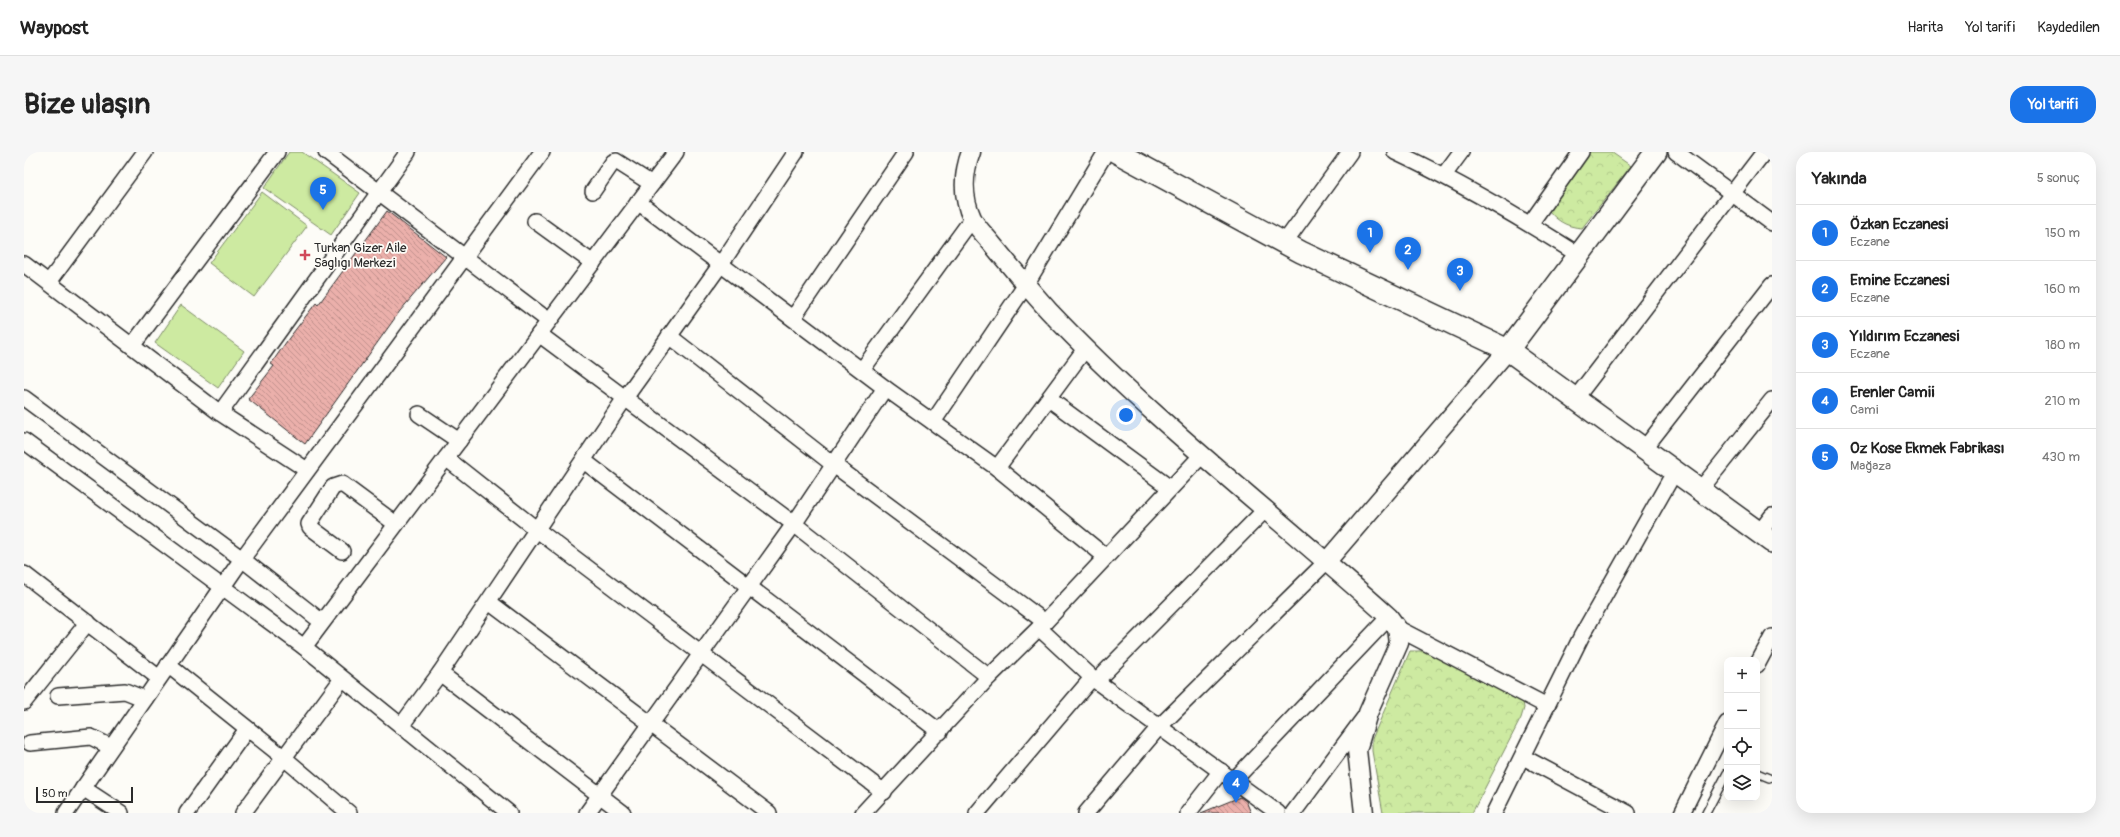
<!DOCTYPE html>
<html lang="tr">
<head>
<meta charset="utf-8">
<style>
  body { margin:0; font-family:Pangolin,sans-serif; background:#f6f6f6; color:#222 }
  .controls { position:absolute; right:12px; bottom:12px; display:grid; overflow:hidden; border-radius:8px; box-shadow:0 4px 16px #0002 }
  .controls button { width:36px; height:36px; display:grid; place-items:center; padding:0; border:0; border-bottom:1px solid #e0e0e0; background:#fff; color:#222; font:20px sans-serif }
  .scale { position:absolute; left:12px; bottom:10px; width:97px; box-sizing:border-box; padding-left:4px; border:2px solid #2b2b2b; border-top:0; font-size:11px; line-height:14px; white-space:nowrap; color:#2b2b2b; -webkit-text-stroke:3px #fdfcf7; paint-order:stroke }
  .you { position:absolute; left:1102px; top:263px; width:14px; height:14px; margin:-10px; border:3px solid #fff; border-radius:50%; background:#1a73e8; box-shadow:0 0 0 6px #1a73e833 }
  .badge { display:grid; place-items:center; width:26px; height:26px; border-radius:50%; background:#1a73e8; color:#fff; font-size:13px; font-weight:700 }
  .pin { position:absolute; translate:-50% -33px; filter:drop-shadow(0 1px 2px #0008) }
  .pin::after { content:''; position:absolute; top:21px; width:14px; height:12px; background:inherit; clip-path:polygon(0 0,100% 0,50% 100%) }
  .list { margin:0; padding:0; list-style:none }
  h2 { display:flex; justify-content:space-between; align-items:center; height:52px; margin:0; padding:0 16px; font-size:17px }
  h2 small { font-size:13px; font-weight:400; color:#767676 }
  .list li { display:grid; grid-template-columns:26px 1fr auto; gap:12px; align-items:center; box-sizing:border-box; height:56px; padding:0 16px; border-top:1px solid #e0e0e0 }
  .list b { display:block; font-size:15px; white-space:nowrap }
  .list p { margin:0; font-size:13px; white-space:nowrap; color:#767676 }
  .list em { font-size:13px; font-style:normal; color:#767676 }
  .icon { flex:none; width:22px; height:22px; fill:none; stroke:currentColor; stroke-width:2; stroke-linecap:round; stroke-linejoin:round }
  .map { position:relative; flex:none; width:1748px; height:661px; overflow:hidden; border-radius:16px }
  header { display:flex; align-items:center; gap:24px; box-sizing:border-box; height:56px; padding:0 20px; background:#fff; border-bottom:1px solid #e0e0e0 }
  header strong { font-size:19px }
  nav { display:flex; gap:22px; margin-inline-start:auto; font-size:14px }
  .intro { display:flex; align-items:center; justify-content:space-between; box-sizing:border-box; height:96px; padding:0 24px }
  h1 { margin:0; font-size:28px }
  .button { padding:10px 18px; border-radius:16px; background:#1a73e8; color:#fff; font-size:14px; font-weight:700 }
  main { display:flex; gap:24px; padding:0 24px }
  aside { flex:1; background:#fff; border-radius:16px; box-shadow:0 4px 16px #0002 }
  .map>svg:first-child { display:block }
  .grass { fill:#cdeaa1; stroke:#7c8a66 }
  .forest { fill:url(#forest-crowns); stroke:#7c8a66 }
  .building { fill:url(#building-back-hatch); stroke:#2b2b2b }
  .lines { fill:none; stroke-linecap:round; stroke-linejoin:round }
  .service-casing { stroke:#2b2b2b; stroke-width:10 }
  .minor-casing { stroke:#2b2b2b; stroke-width:18 }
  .tertiary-casing { stroke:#2b2b2b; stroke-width:21 }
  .secondary-casing { stroke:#2b2b2b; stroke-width:24 }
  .service { stroke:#fdfcf7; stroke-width:7 }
  .minor { stroke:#fdfcf7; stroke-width:15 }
  .tertiary { stroke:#fdfcf7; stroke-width:18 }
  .secondary { stroke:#fdfcf7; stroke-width:21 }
  .poi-dot { fill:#d1495b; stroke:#fdfcf7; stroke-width:1.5 }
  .labels { text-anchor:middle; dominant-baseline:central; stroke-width:3.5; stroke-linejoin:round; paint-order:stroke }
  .poi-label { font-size:13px; fill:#2b2b2b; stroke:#fdfcf7; text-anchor:start }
</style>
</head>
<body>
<header>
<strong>Waypost</strong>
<nav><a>Harita</a><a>Yol tarifi</a><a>Kaydedilen</a></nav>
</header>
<div class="intro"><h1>Bize ulaşın</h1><a class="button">Yol tarifi</a></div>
<main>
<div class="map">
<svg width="1748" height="661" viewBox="0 0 1748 661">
  <defs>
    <pattern id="forest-crowns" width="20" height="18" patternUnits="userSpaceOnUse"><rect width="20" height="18" fill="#cdeaa1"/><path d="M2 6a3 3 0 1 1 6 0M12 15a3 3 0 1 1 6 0" fill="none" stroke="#b0c98b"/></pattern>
    <pattern id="building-back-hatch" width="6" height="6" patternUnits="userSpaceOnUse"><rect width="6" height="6" fill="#ebb0ab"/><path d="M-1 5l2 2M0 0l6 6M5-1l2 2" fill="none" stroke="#bf8f8b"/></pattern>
  </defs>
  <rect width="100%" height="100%" fill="#fdfcf7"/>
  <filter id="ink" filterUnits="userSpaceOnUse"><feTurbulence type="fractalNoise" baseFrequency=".025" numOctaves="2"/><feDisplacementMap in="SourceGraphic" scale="8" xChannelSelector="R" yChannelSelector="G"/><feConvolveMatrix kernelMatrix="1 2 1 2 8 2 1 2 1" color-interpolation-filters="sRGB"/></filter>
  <g filter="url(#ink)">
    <g class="grass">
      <polygon points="265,0 278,0 336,41 307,83 240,36"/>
      <polygon points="238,40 283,74 230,145 185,111"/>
      <polygon points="157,153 220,199 194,236 131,191"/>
    </g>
    <g class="forest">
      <path d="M 1562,0 L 1587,0 L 1607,14 L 1558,76 C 1542,75 1531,68 1522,55 Z"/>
      <polygon points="1386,499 1401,499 1499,550 1500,556 1497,566 1448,661 1359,661 1348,599 1348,587"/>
    </g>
    <g class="building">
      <polygon points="363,59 422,105 376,159 281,292 224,247 250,214 247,212 265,186 292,151 294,153"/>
      <polygon points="1216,645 1222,649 1227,661 1177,661"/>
    </g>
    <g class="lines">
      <g class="service-casing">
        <g id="service">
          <polyline points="1733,621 1745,626"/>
          <polyline points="1682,661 1703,621"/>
        </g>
      </g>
      <g class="minor-casing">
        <g id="minor">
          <polyline points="302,0 525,169"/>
          <path d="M 1371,0 C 1435,30 1495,65 1555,103"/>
          <polyline points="1652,0 1748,71"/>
          <polyline points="1420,23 1437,0"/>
          <polyline points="569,39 589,10 592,9 628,32"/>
          <polyline points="614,50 861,236 973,316 1082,405"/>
          <polyline points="511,69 569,111"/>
          <polyline points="1506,72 1557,0"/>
          <polyline points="1260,91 1326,0"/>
          <polyline points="0,112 196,261 283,318"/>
          <polyline points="25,130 121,0"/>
          <polyline points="769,166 882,0"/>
          <polyline points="515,182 770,372 965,525"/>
          <polyline points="645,184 810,313 1021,470"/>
          <polyline points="108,194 253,0"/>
          <polyline points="838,218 948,67"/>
          <polyline points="0,246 218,407 298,470"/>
          <polyline points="1025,247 1146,336"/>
          <polyline points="1551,247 1740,0"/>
          <polyline points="196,261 384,0"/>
          <polyline points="395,262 435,289"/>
          <polyline points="909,270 1001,134 1082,0"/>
          <polyline points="0,289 280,495 485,661"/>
          <polyline points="1620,297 1748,133"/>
          <polyline points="422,306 512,377 860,640"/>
          <polyline points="560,309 916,580"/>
          <polyline points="973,316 1061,197"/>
          <polyline points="1676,338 1748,248"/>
          <polyline points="1735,381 1748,364"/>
          <polyline points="318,399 286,375 285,372 309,335 318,332 372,372"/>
          <polyline points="0,422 135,526"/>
          <polyline points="465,450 745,661"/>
          <polyline points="1015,476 1072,529 1254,661"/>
          <polyline points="1373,476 1523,554"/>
          <polyline points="280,495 652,0"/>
          <polyline points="144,513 259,605 325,661"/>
          <polyline points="1733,513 1748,485"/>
          <polyline points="416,521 599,661"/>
          <polyline points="1072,529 1242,357"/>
          <polyline points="34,544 101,539 121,547"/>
          <polyline points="0,550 64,470"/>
          <polyline points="377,574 416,521 601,246 697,112 772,0"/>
          <polyline points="6,591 67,585 87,595"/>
          <polyline points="1499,605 1604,661"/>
          <polyline points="1210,628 1365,465"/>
          <polyline points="59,636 97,661"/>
          <polyline points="42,661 218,407 518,0"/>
          <polyline points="163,661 223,577"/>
          <polyline points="219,661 318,527"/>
          <polyline points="563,661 770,372 861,236"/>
          <polyline points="839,661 965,525 1021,470 1178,303"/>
          <polyline points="953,661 1068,526"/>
          <polyline points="1062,661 1135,575 1303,409"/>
          <polyline points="1164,661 1197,619"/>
          <polyline points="1269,661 1340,566"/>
          <polyline points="1470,661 1557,485 1651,319"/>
          <polyline points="1658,661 1703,571"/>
        </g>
      </g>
      <g class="tertiary-casing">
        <g id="tertiary">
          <path d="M 947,0 C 939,21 938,45 948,66 C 952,75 962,84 968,92 C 987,115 1005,137 1025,159 C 1130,270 1252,363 1365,465 L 1373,476 L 1375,491 L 1344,561 L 1333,598 L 1340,661"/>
          <polyline points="1303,409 1484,198"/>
        </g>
      </g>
      <g class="secondary-casing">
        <g id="secondary">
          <polyline points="1092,0 1277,100 1484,198 1748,390"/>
          <polyline points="1484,198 1632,0"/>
        </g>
      </g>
      <use href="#service" class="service"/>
      <use href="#minor" class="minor"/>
      <use href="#tertiary" class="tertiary"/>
      <use href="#secondary" class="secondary"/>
    </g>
  </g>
  <path class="poi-dot" d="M279 97h4v4h4v4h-4v4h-4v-4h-4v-4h4z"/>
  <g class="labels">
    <g class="poi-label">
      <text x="290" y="96">Turkan Gizer Aile<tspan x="290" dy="15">Saglıgı Merkezi</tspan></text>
    </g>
  </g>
</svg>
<div class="controls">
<button>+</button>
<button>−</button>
<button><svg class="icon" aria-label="locate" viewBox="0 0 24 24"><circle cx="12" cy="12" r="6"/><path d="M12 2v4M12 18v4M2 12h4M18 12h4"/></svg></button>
<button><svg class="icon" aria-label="layers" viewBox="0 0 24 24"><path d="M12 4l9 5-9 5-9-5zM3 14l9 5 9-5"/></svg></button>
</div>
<div class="scale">50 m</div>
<div class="you"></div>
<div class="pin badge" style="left:1346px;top:101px">1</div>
<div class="pin badge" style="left:1384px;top:118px">2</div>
<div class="pin badge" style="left:1436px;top:139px">3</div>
<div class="pin badge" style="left:1212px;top:651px">4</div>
<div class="pin badge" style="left:299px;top:58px">5</div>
</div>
<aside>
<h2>Yakında<small>5 sonuç</small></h2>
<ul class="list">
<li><span class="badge">1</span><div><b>Özkan Eczanesi</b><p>Eczane</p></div><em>150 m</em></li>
<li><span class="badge">2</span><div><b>Emine Eczanesi</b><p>Eczane</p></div><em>160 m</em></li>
<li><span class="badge">3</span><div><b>Yıldırım Eczanesi</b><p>Eczane</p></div><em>180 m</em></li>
<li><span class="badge">4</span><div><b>Erenler Camii</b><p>Cami</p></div><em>210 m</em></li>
<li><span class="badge">5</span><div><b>Oz Kose Ekmek Fabrikası</b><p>Mağaza</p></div><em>430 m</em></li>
</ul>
</aside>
</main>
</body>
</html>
